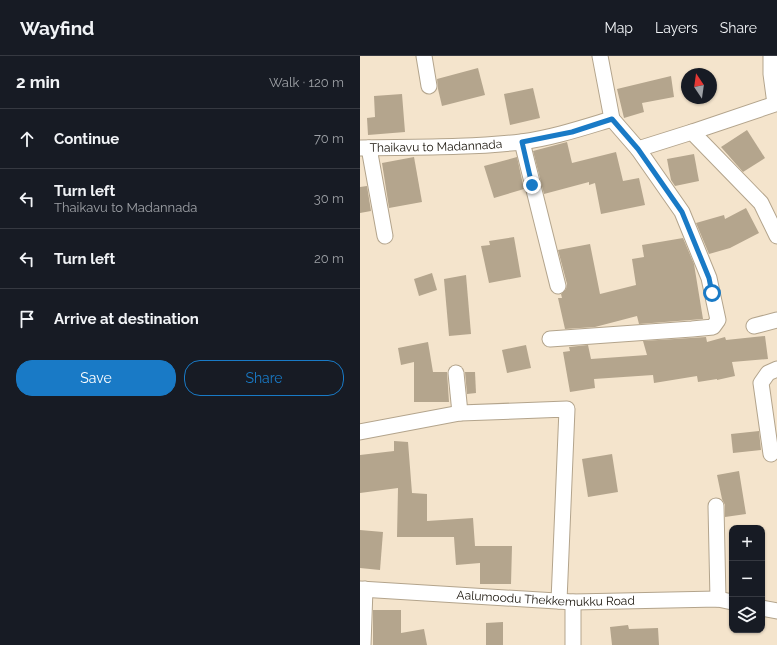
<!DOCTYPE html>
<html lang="en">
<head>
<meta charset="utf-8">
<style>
  body { margin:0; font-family:Raleway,sans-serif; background:#20242c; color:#f1f3f6 }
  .controls { position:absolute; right:12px; bottom:12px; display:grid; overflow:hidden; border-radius:8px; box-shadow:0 1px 3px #0004 }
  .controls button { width:36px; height:36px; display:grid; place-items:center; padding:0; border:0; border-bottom:1px solid #363941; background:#171b24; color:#f1f3f6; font:20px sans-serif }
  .compass { position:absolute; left:321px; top:12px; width:36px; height:36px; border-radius:50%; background:#171b24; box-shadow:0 1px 3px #0004; rotate:347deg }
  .stop { position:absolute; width:12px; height:12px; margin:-9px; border:3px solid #197ac6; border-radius:50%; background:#fff }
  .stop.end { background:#197ac6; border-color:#fff; box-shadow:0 1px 4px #0008 }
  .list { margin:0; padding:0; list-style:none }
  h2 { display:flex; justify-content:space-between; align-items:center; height:52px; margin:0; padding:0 16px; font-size:17px }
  h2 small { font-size:13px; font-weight:400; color:#9ea1a6 }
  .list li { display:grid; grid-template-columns:26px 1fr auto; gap:12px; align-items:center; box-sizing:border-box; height:60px; padding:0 16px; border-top:1px solid #363941 }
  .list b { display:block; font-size:15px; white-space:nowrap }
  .list p { margin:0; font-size:13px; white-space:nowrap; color:#9ea1a6 }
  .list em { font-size:13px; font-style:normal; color:#9ea1a6 }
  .actions { display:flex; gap:8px; padding:12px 16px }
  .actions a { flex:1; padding:9px 0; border:1px solid #197ac6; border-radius:16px; text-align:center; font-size:14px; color:#197ac6 }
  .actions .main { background:#197ac6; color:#fff }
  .icon { flex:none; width:22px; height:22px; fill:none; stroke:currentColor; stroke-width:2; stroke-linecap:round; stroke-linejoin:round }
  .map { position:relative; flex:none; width:417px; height:589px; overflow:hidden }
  header { display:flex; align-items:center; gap:24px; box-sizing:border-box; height:56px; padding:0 20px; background:#171b24; border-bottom:1px solid #363941 }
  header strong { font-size:19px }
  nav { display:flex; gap:22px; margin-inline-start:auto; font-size:14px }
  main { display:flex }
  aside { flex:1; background:#171b24 }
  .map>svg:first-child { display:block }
  .building { fill:#b4a58d }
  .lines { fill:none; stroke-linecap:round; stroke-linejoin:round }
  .minor-casing { stroke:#b3a48c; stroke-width:17 }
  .minor { stroke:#fff; stroke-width:15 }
  .route { stroke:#197ac6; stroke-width:5 }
  .labels { text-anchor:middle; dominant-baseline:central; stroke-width:3; stroke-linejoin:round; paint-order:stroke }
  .street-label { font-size:12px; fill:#19140b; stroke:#f4e4cc }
</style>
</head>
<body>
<header>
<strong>Wayfind</strong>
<nav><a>Map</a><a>Layers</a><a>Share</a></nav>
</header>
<main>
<aside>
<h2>2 min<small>Walk · 120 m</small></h2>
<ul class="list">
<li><svg class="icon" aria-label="ahead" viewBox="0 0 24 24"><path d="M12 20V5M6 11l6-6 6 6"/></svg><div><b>Continue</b></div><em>70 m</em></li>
<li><svg class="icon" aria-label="left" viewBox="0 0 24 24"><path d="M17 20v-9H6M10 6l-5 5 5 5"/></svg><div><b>Turn left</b><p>Thaikavu to Madannada</p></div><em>30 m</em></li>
<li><svg class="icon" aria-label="left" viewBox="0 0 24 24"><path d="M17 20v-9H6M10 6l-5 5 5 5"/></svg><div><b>Turn left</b></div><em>20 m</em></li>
<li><svg class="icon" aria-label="arrive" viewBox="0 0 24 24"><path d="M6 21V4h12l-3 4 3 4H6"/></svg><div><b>Arrive at destination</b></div></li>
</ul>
<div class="actions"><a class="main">Save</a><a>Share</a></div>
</aside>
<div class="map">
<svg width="417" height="589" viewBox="0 0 417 589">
  <rect width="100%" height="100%" fill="#f4e4cc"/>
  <g class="building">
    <polygon points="118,12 125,39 82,50 78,33 77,23"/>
    <polygon points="311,20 314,41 282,47 284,56 264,62 257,33"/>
    <polygon points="173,32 180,62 150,69 144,38"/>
    <polygon points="42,38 45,76 8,79 7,62 15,61 14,40"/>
    <polygon points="387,74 405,102 383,116 361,91"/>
    <polygon points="207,86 212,107 256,96 263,125 279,122 285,149 241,158 235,127 229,129 229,126 184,138 173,95"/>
    <polygon points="334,98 339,125 315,130 311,124 307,103"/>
    <polygon points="54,101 62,146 29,152 22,107"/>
    <polygon points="157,101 164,133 134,142 124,110"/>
    <polygon points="7,130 11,155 0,157 0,131"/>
    <polygon points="386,152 399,177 370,192 349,198 336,167 364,159 365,163"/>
    <polygon points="154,181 161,221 129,227 121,190 130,189 129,185"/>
    <polygon points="323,182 334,208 343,263 279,268 277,260 235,271 205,273 198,242 202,242 201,238 206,233 207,228 198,194 230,188 240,238 276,229 272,203 284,201 282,189"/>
    <polygon points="72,217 77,234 59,240 54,223"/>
    <polygon points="106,219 111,278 89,280 84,223"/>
    <polygon points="405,280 408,303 372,306 375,320 357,324 357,323 338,326 337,320 294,327 293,319 234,323 235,332 210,336 203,296 210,295 209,291 228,289 231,303 287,299 283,285 346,281 347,286 365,281 366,284"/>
    <polygon points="68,286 73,316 87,316 89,346 54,346 54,306 41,309 38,292"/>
    <polygon points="166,289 171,312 147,317 142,294"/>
    <polygon points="105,316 115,316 116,337 107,338"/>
    <polygon points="399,375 401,394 373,397 371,378"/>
    <polygon points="34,385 48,386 52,437 67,438 67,465 113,462 115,490 152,490 151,528 120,528 120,507 96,509 94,481 37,481 38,432 0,437 0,399 34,395"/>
    <polygon points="252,398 258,436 228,441 222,403"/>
    <polygon points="379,415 386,458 365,461 365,449 362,443 357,419"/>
    <polygon points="0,474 23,476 20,514 0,512"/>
    <polygon points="13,554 41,554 41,577 64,573 67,589 13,589"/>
    <polygon points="143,566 143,589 126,589 126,567"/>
    <polygon points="268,569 269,573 298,572 299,589 252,589 250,571"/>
  </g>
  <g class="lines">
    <g class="minor-casing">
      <g id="minor">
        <polyline points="64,0 69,30"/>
        <polyline points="252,63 278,93 332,76 401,147 417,180"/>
        <polyline points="332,76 415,48 411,18 411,0"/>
        <polyline points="162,86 198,230"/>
        <path id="s1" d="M 0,92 C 53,91 108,92 161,86 C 192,82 222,72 252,63 L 240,0"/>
        <polyline points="9,92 25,180"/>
        <polyline points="394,270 417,264"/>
        <polyline points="190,283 332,273 353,271 358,264 349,222 322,156 278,93"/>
        <polyline points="96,317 100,357"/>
        <polyline points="0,376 100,357 207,353 199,545"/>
        <polyline points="411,398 401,327 408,317 417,313"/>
        <polyline points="356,450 358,543"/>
        <path id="s2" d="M 0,533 L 213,546 L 358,543 L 372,546"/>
        <polyline points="213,546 213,589"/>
        <polyline points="402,552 417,555"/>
        <polyline points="3,589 5,533"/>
      </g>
    </g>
    <use href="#minor" class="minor"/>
  </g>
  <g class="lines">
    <polyline class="route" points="172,129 162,86 212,76 252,63 278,93 322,156 349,222 352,237"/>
  </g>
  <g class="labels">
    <g class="street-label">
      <text stroke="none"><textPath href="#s1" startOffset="76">Thaikavu to Madannada</textPath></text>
      <text stroke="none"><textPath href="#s2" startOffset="186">Aalumoodu Thekkemukku Road</textPath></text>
    </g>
  </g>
</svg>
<div class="controls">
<button>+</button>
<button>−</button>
<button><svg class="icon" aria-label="layers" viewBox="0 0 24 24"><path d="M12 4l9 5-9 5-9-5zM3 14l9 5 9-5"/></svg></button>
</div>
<svg class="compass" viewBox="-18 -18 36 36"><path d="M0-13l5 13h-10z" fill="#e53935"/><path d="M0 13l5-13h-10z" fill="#9ea1a6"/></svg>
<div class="stop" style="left:352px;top:237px"></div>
<div class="stop end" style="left:172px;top:129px"></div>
</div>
</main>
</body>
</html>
